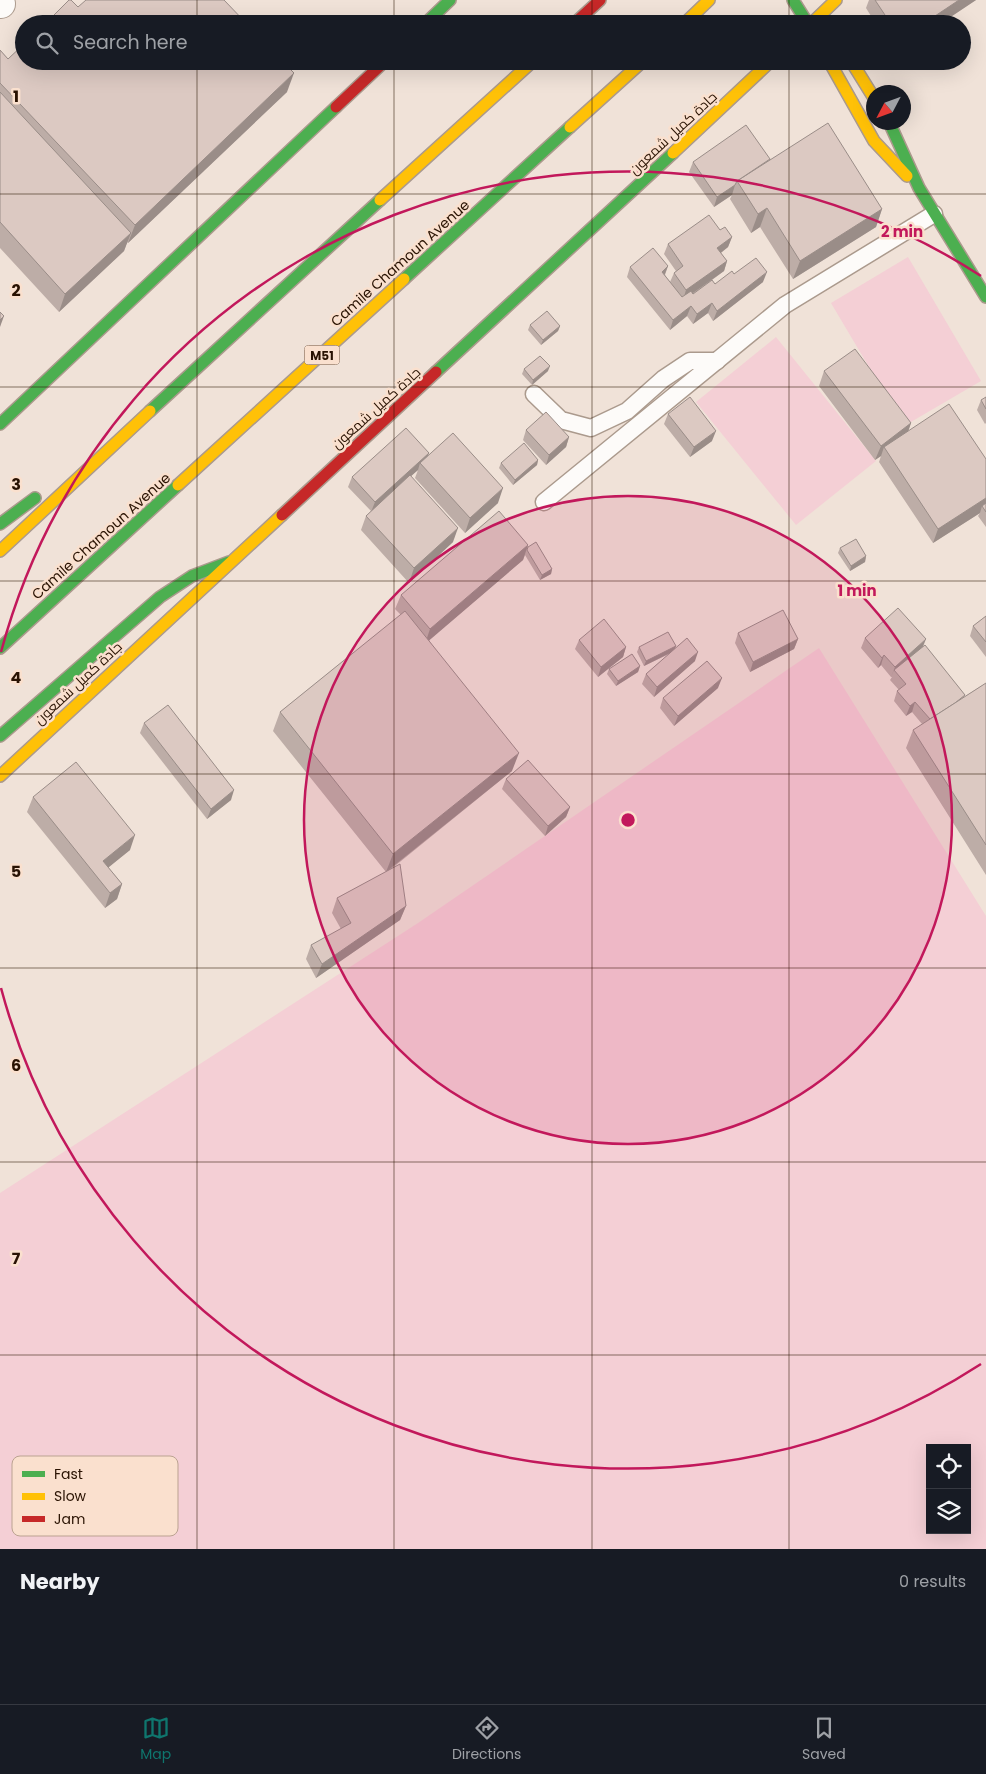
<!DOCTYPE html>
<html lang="en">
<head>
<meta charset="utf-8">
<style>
  body { margin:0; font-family:Poppins,Cairo,sans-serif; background:#242831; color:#f1f3f6 }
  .controls { position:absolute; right:15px; bottom:15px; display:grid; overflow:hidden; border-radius:0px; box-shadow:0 5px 20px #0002 }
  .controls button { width:45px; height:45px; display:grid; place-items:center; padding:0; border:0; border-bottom:1px solid #363941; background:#171b24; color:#f1f3f6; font:25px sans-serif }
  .compass { position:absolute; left:866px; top:85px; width:45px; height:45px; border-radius:50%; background:#171b24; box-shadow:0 5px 20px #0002; rotate:229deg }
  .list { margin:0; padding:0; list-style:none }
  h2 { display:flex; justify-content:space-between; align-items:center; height:65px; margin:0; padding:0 20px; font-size:21px }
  h2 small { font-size:16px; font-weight:400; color:#9ea1a6 }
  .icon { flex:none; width:28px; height:28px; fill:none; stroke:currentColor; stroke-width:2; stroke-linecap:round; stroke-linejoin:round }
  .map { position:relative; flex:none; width:986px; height:1549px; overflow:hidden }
  .search { position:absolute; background:#171b24; box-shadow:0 5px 20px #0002; left:15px; right:15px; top:15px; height:55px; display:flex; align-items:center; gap:12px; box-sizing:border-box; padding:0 18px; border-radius:28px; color:#9ea1a6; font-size:19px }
  .sheet { height:155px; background:#171b24 }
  nav { display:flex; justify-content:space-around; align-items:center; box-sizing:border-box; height:70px; border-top:1px solid #363941; background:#171b24; font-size:14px; color:#9ea1a6 }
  nav a { display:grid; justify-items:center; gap:2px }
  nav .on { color:#0f766e }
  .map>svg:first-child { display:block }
  .green { fill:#f4cfd5; fill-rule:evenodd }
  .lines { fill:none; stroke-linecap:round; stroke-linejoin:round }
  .lane-casing { stroke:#ab9a8d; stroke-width:19 }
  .street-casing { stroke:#ab9a8d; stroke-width:30 }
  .fast-casing { stroke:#ab9a8d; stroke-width:14 }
  .slow-casing { stroke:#ab9a8d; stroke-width:14 }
  .jam-casing { stroke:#ab9a8d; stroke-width:14 }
  .lane { stroke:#fdfbf9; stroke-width:16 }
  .street { stroke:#fdfbf9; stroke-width:28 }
  .fast { stroke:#4caf50; stroke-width:11 }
  .slow { stroke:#ffc107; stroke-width:11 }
  .jam { stroke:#c62828; stroke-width:11 }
  .wall { fill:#bdada7 }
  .shaded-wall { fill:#9a8d88 }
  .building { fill:#dcc9c2; stroke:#9a8d88 }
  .grid { fill:none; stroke:#291202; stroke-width:1; stroke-opacity:0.55 }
  .ring { fill:none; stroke:#c2185b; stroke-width:2.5 }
  .labels { text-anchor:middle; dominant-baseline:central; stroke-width:5; stroke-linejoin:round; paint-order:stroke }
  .shield { fill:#fae0ce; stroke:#68503f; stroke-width:1 }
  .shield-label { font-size:12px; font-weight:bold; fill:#291202 }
  .street-label { font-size:14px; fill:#291202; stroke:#fae0ce }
  .key { fill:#fae0ce; stroke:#bba291; stroke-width:1 }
  .key-label { font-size:14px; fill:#291202 }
  .grid-label { font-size:16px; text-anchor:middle; font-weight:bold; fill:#291202; stroke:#fae0ce; stroke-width:5; stroke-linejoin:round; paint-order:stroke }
  .centre { fill:#c2185b; stroke:#fae0ce; stroke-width:2.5 }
  .ring-label { font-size:15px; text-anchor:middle; font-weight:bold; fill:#c2185b; stroke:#fae0ce; stroke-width:5; stroke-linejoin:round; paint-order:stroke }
</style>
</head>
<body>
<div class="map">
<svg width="986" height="1549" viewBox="0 0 986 1549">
  <rect width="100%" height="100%" fill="#f0e2d8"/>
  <g class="green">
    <polygon points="908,257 981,381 904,426 831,303"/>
    <polygon points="776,337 876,461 796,525 696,402"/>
    <path d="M 819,648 L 986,916 L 986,1549 L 0,1549 L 0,1193 L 418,923 ZM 930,1448 L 967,1448 L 967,1530 L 930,1530 Z"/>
  </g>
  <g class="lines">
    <g class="lane-casing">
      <g id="lane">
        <polyline points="534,394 561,420 591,428 627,411 663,379 690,361 717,361"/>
        <polyline points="544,502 785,305 934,214"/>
      </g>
    </g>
    <g class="street-casing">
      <polyline id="street" points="0,4 1,4"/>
    </g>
    <g class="fast-casing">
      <g id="fast">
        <polyline points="793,0 808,24"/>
        <polyline points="425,24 450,0"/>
        <polyline points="889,122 919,188 986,297"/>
        <polyline points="404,279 570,127"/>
        <polyline points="436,372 673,153"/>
        <polyline points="150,411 380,200"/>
        <polyline points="0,424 336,107"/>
        <polyline points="0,524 35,498"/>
        <polyline points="0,648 178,485"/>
        <polyline points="0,736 160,597 192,576 229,562"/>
      </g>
    </g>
    <g class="slow-casing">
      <g id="slow">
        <polyline points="684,24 709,0"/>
        <polyline points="811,24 836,0"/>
        <polyline points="829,61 874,141 907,176"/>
        <polyline points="851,61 874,98"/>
        <polyline points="570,127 643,61"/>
        <polyline points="673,153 771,61"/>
        <polyline points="380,200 533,61"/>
        <polyline points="178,485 404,279"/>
        <polyline points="0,551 150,411"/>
        <polyline points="0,776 282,515"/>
      </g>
    </g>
    <g class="jam-casing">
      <g id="jam">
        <polyline points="574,24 600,0"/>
        <polyline points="336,107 385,61"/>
        <polyline points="282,515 436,372"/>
      </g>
    </g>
    <use href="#lane" class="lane"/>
    <use href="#street" class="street"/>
    <use href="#fast" class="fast"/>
    <use href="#slow" class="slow"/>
    <use href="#jam" class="jam"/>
  </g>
  <g class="wall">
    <polygon points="869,0 976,0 940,24 876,24 866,8"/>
    <polygon points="0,50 8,59 287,92 128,243 127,242 124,251 59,312 0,248"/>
    <polygon points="770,159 882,209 876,227 793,279 760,227 751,233 730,199 732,195 714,207 689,172 693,162"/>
    <polygon points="720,230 732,237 728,247 721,253 727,261 724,271 712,280 715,284 734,274 763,282 713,321 708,313 693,324 687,316 670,330 627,277 630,267 668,266 665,275 670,282 674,273 676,271 664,254 668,244"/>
    <polygon points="530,325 560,326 558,331 541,345 528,330"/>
    <polygon points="524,369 548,371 532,385 522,374"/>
    <polygon points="824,371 911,423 908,431 986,459 986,527 978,516 980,513 933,543 879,462 881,456 875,460 819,386"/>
    <polygon points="986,397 986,423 985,424 977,410 981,400"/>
    <polygon points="668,414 712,441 690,457 664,424"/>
    <polygon points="526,430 569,437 566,447 546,465 523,440"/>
    <polygon points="429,453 427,457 498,503 465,533 415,478 418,470 410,476 453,542 409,583 361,530 366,516 371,511 348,487 352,477"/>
    <polygon points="538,460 537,465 513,485 499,468 501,463"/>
    <polygon points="528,545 528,547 552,569 551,574 540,580 525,555 523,560 429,640 512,771 390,870 406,906 400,920 316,978 306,959 311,945 341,929 332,913 337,898 386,872 273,731 280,712 401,615 395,609 401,595"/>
    <polygon points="840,548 866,556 865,562 850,571 838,553"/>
    <polygon points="986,616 986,657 970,636 973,626"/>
    <polygon points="738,633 798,639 794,649 750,672 735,643"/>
    <polygon points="865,638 924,646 965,695 964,697 986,683 986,875 906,748 913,730 922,724 912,712 906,716 894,701 897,691 899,690 890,680 892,677 891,677 881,665 878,668 861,648"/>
    <polygon points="579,640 626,647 623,657 598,677 575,649"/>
    <polygon points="676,646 675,649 695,661 654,697 642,684 646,674 669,654 644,666 637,652 639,647"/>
    <polygon points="640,666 638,672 616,686 607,674 609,669"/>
    <polygon points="718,688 674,726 660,708 663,698"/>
    <polygon points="144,723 231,800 207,819 140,733"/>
    <polygon points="506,779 570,807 566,817 545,836 502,789"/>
    <polygon points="33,797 130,850 108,867 122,884 117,899 105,908 27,812"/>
  </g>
  <g class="shaded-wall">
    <polygon points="959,0 976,0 940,24 923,24"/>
    <polygon points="294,73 287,92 128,243 135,225"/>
    <polygon points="735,185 732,195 714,207 717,197"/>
    <polygon points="767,208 760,227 751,233 758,214"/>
    <polygon points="882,209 876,227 793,279 800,261"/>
    <polygon points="131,233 124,251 59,312 65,294"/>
    <polygon points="732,237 728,247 714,258 717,248"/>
    <polygon points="727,261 724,271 683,300 686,290"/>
    <polygon points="668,266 664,276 662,272"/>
    <polygon points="767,272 763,282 713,321 717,311"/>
    <polygon points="712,303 708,313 693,324 697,314"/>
    <polygon points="691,306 687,316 670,330 673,320"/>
    <polygon points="4,316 0,327 0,320"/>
    <polygon points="560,326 558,331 541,345 543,340"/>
    <polygon points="550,366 548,371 532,385 533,380"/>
    <polygon points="911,423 906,438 884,447 881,456 875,460 881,446"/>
    <polygon points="716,431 712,441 690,457 694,447"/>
    <polygon points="569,437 566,447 546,465 549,455"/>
    <polygon points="429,453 425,463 420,463 418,470 371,512 375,502"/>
    <polygon points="538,460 537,465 513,485 515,480"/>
    <polygon points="503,488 498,503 465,533 470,518"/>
    <polygon points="986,498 986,509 982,506 980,513 933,543 938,529"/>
    <polygon points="458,528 453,542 409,583 414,568"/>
    <polygon points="528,545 523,560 425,644 430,629"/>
    <polygon points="866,556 865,562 850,571 851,566"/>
    <polygon points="552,569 551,574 540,580 542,575"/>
    <polygon points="798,639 794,649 750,672 753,662"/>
    <polygon points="926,639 922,649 894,670 891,677 895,667"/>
    <polygon points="676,646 674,651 644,666 646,661"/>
    <polygon points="626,647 623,657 598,677 601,667"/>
    <polygon points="698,652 695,661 654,697 657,687"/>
    <polygon points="884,655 881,665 878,668 882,658"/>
    <polygon points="640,666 638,672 616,686 618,681"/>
    <polygon points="722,678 718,688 674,726 678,716"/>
    <polygon points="915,702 912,712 906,716 910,706"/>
    <polygon points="519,753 512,771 386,872 393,854"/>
    <polygon points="234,790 231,800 207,819 211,809"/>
    <polygon points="570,807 566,817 545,836 548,826"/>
    <polygon points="135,835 130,850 98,876 103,861"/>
    <polygon points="122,884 117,899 105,908 110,893"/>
    <polygon points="406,906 400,920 316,978 322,964"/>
  </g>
  <g class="building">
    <polygon points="69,0 71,0 78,7 86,0 224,0 247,24 45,24"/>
    <polygon points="875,0 959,0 923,24 891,24"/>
    <polygon points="24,44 24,61 282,61 294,73 135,225 0,83 0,50 8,59"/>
    <polygon points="0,92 131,233 65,294 0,222"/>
    <polygon points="828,123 882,209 800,261 767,208 758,214 737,181"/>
    <polygon points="746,125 770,159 737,181 735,185 717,197 693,162"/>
    <polygon points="709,215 720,230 725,227 732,237 717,248 727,261 686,290 674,273 683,266 668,244"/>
    <polygon points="653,248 668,266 662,272 682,297 691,291 693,294 712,280 715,284 732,271 734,274 756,258 767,272 717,311 712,303 697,314 691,306 673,320 630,267"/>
    <polygon points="547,311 560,326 543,340 530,325"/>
    <polygon points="0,312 4,316 0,320"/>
    <polygon points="855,349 911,423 881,446 824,371"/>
    <polygon points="540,356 550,366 533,380 524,369"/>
    <polygon points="690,397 716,431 694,447 668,414"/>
    <polygon points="986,397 986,409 981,400"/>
    <polygon points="949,404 986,459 986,498 938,529 884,447"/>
    <polygon points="546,412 569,437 549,455 526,430"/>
    <polygon points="406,428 429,453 375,502 352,477"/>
    <polygon points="453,433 503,488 470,518 420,463"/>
    <polygon points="524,443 538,460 515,480 501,463"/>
    <polygon points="410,475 458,528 414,568 366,516"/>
    <polygon points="986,503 986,512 982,506"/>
    <polygon points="499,511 528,545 430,629 401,595"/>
    <polygon points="856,539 866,556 851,566 840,548"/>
    <polygon points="536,542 552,569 542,575 527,550 528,547"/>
    <polygon points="898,608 926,639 895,667 884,655 882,658 865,638"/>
    <polygon points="783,610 798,639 753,662 738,633"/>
    <polygon points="405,611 519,753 393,854 280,712"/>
    <polygon points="986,616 986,642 973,626"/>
    <polygon points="604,619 626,647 601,667 579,640"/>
    <polygon points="668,632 676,646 646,661 639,647"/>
    <polygon points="687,638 698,652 657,687 646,674"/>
    <polygon points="925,645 965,695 955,703 930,719 915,702 910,706 897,691 906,684 894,670"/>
    <polygon points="632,654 640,666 618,681 609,669"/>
    <polygon points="707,661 722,678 678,716 663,698"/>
    <polygon points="986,683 986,845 913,730"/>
    <polygon points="168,705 234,790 211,809 144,723"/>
    <polygon points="528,760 570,807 548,826 506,779"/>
    <polygon points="76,762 135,835 103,861 122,884 110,893 33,797"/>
    <polygon points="400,864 406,906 322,964 311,945 351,923 337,898"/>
  </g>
  <path class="grid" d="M 197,0 L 197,24M 394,0 L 394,24M 592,0 L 592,24M 789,0 L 789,24M 197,61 L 197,1549M 394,61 L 394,1549M 592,61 L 592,1549M 789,61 L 789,1549M 0,194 L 986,194M 0,387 L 986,387M 0,581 L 986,581M 0,774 L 986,774M 0,968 L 986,968M 0,1162 L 986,1162M 0,1355 L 986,1355"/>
  <circle cx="628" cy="820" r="324" fill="#c2185b" fill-opacity=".12"/>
  <g class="ring">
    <circle cx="628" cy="820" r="324"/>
    <path d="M981 1364A649 649 0 0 1 1 988M1 652A649 649 0 0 1 981 276"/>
  </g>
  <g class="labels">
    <rect class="shield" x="304.5" y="345.5" width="35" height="19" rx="4"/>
    <g class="shield-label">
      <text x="322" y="355">M51</text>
    </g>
    <g class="street-label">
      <text transform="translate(673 133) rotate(-43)">جادة كميل شمعون</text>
      <text transform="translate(400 263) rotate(-42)">Camile Chamoun Avenue</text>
      <text transform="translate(376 408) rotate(-42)">جادة كميل شمعون</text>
      <text transform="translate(101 536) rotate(-42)">Camile Chamoun Avenue</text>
      <text transform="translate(78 683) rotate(-43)">جادة كميل شمعون</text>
    </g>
  </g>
  <rect x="12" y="1456" width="166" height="80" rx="8" class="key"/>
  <rect x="22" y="1471" width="23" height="6" fill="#4caf50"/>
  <rect x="22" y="1493" width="23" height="7" fill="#ffc107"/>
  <rect x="22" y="1516" width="23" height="6" fill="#c62828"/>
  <g class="key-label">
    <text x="54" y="1479">Fast</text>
    <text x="54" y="1501">Slow</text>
    <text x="54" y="1524">Jam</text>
  </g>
  <g class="grid-label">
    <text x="16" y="102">1</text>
    <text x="16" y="296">2</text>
    <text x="16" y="490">3</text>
    <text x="16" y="683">4</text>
    <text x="16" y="877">5</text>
    <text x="16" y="1071">6</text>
    <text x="16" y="1264">7</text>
  </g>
  <circle cx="628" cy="820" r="8" class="centre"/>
  <g class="ring-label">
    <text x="902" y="237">2 min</text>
    <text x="857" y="596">1 min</text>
  </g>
</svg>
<div class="controls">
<button><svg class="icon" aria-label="locate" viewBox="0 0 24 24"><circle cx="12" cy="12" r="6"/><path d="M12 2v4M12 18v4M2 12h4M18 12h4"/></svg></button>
<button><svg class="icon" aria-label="layers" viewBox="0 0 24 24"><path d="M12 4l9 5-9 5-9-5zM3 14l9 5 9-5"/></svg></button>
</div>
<svg class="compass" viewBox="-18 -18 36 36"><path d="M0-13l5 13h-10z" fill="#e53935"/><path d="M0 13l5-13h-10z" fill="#9ea1a6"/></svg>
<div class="search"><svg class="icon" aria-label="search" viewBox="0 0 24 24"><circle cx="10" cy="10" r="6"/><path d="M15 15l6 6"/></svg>Search here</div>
</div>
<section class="sheet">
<h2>Nearby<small>0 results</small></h2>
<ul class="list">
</ul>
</section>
<nav>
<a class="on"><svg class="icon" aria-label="map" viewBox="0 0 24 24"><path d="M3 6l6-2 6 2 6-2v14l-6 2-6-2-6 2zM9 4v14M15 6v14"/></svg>Map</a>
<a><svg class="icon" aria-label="directions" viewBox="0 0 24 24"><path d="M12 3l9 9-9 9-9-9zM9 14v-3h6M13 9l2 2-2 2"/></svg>Directions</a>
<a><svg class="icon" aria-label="saved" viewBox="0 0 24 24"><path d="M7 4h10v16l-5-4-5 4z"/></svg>Saved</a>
</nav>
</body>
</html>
